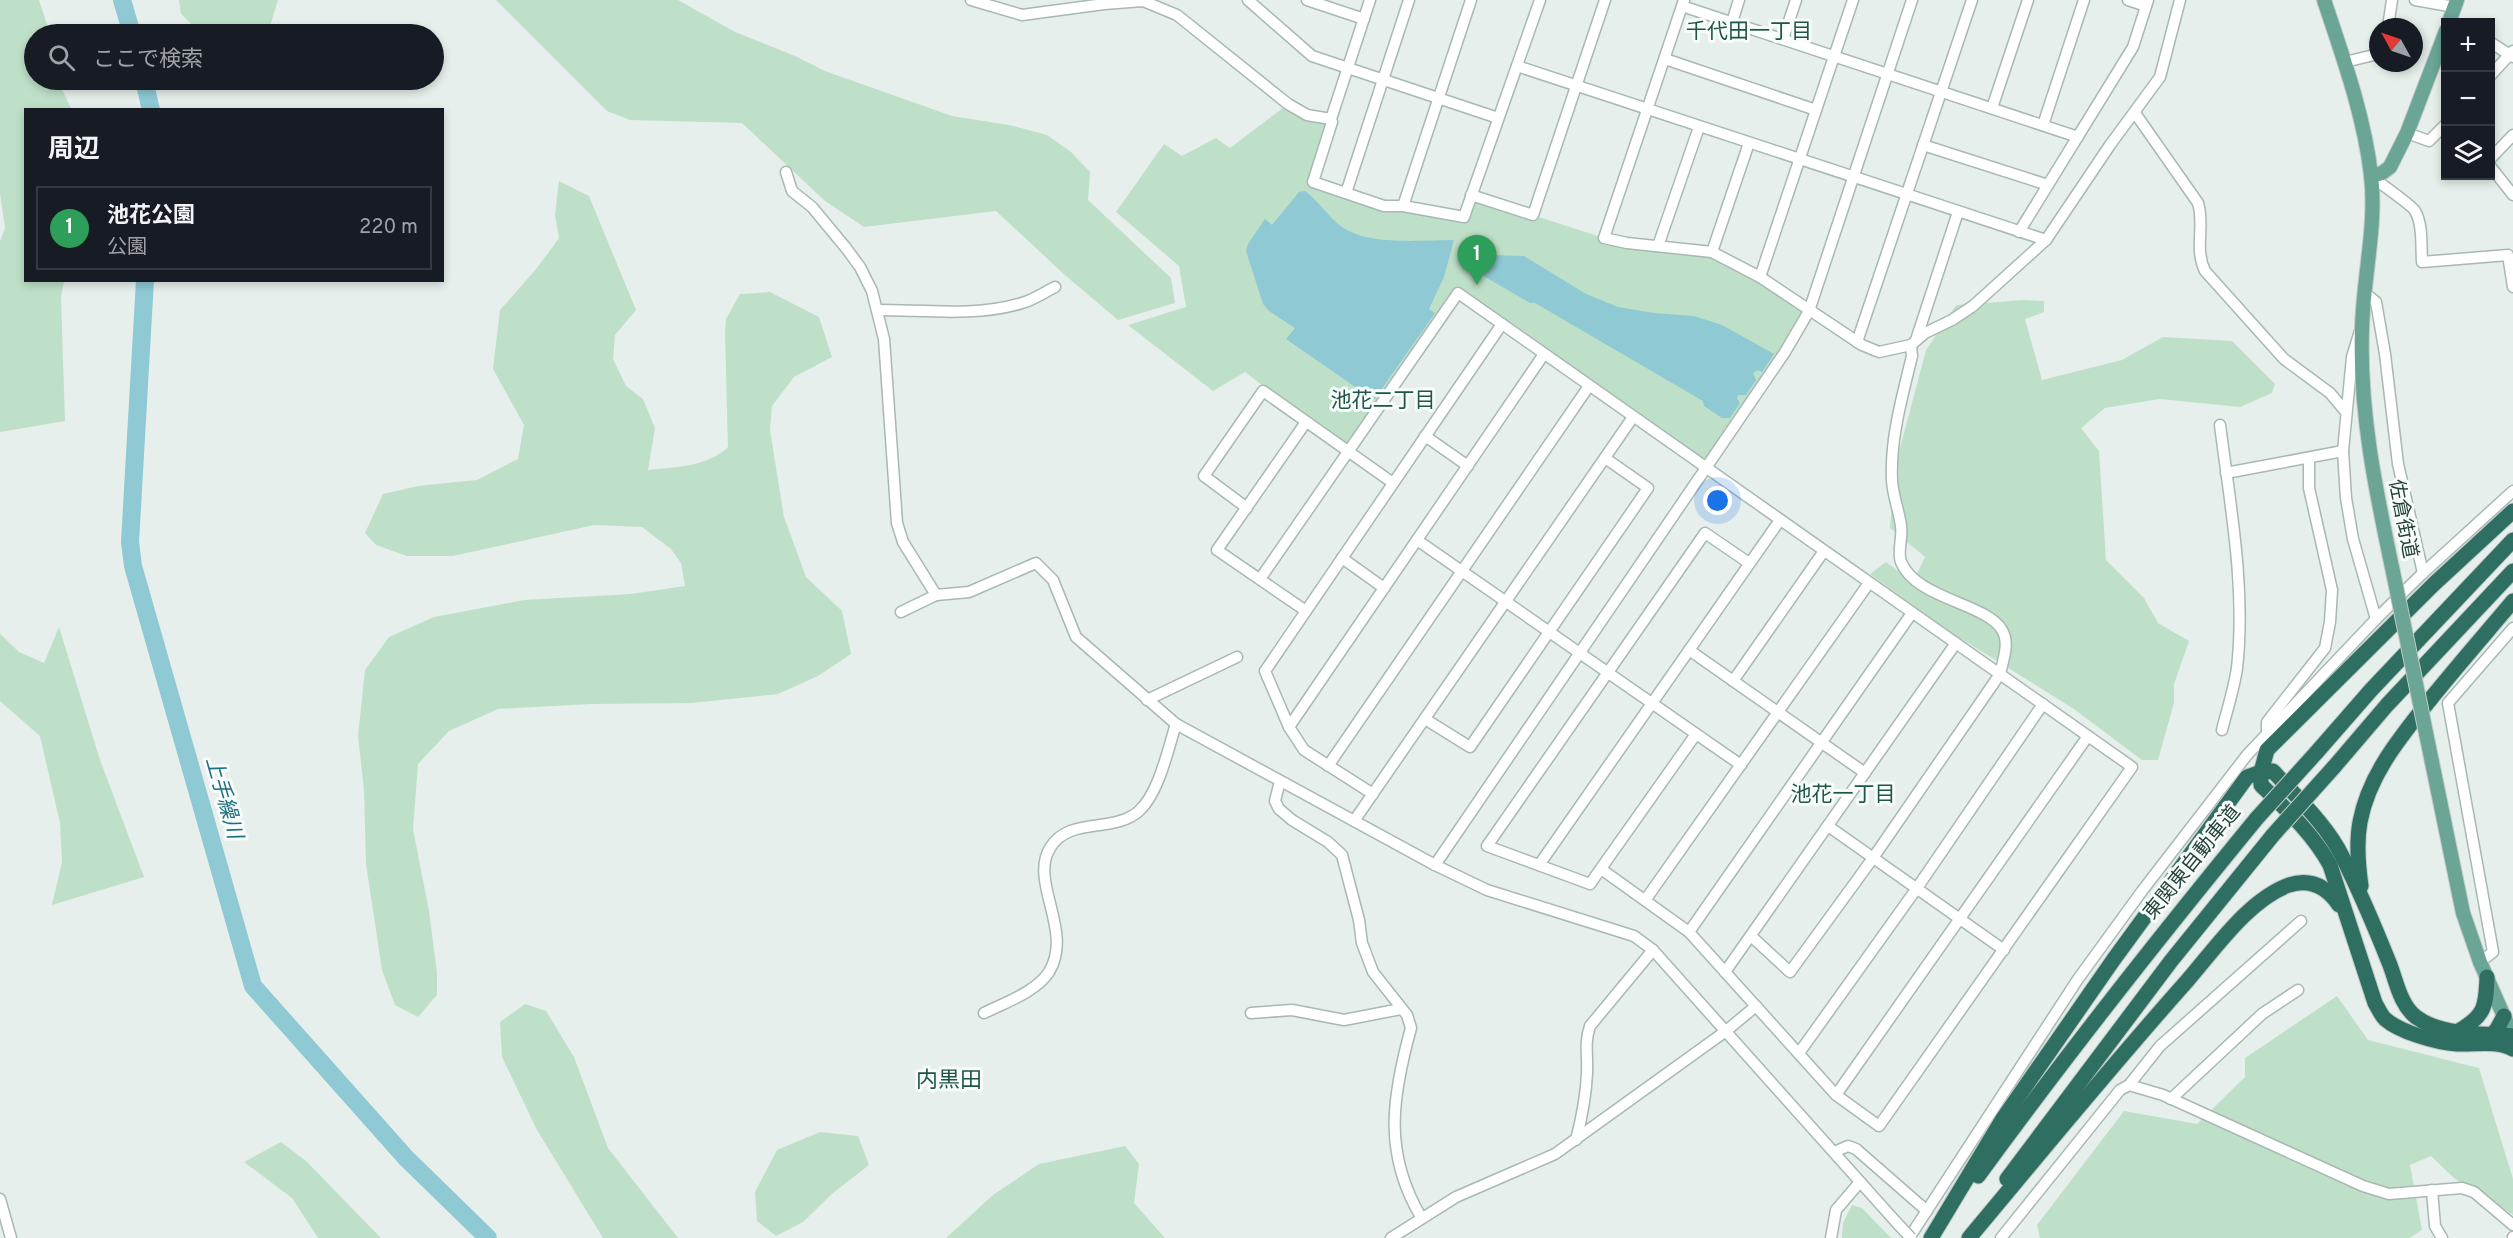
<!DOCTYPE html>
<html lang="ja">
<head>
<meta charset="utf-8">
<style>
  body { margin:0; font-family:Overpass,"Noto Sans JP",sans-serif; background:#20242c; color:#f1f3f6 }
  .controls { position:absolute; right:18px; top:18px; display:grid; overflow:hidden; border-radius:0px; box-shadow:0 3px 9px #0003 }
  .controls button { width:54px; height:54px; display:grid; place-items:center; padding:0; border:0; border-bottom:2px solid #363941; background:#171b24; color:#f1f3f6; font:30px sans-serif }
  .compass { position:absolute; left:2369px; top:18px; width:54px; height:54px; border-radius:50%; background:#171b24; box-shadow:0 3px 9px #0003; rotate:310deg }
  .you { position:absolute; left:1718px; top:501px; width:21px; height:21px; margin:-15px; border:4px solid #fff; border-radius:50%; background:#1a73e8; box-shadow:0 0 0 9px #1a73e833 }
  .badge { display:grid; place-items:center; width:39px; height:39px; border-radius:50%; background:#f4845f; color:#fff; font-size:20px; font-weight:700 }
  .pin { position:absolute; translate:-50% -50px; filter:drop-shadow(0 2px 3px #0008) }
  .pin::after { content:''; position:absolute; top:32px; width:21px; height:18px; background:inherit; clip-path:polygon(0 0,100% 0,50% 100%) }
  .list { margin:0; padding:0; list-style:none }
  h2 { display:flex; justify-content:space-between; align-items:center; height:78px; margin:0; padding:0 24px; font-size:26px }
  h2 small { font-size:20px; font-weight:400; color:#9ea1a6 }
  .list li { display:grid; grid-template-columns:39px 1fr auto; gap:18px; align-items:center; box-sizing:border-box; height:84px; margin:0 12px 12px; padding:0 12px; border:2px solid #363941; border-radius:0px }
  .list b { display:block; font-size:22px; white-space:nowrap }
  .list p { margin:0; font-size:20px; white-space:nowrap; color:#9ea1a6 }
  .list em { font-size:20px; font-style:normal; color:#9ea1a6 }
  .icon { flex:none; width:33px; height:33px; fill:none; stroke:currentColor; stroke-width:2; stroke-linecap:round; stroke-linejoin:round }
  .map { position:relative; flex:none; width:2513px; height:1238px; overflow:hidden }
  .search { position:absolute; background:#171b24; box-shadow:0 3px 9px #0003; left:24px; top:24px; width:420px; height:66px; display:flex; align-items:center; gap:15px; box-sizing:border-box; padding:0 21px; border-radius:33px; color:#9ea1a6; font-size:22px }
  .panel { position:absolute; background:#171b24; box-shadow:0 3px 9px #0003; left:24px; top:108px; width:420px; height:174px; border-radius:0px }
  .map>svg:first-child { display:block }
  .green { fill:#bfe0c8 }
  .water { fill:#8ec9d4 }
  .lines { fill:none; stroke-linecap:round; stroke-linejoin:round }
  .river { stroke:#8ec9d4; stroke-width:18 }
  .minor-casing { stroke:#a8b8b2; stroke-width:13 }
  .major-casing { stroke:#c2cac8; stroke-width:16 }
  .highway-casing { stroke:#c2cac8; stroke-width:17 }
  .minor { stroke:#fff; stroke-width:10 }
  .major { stroke:#6aa596; stroke-width:14 }
  .highway { stroke:#2f6f62; stroke-width:15 }
  .minor-bridge-casing { stroke:#a8b8b2; stroke-width:13; stroke-linecap:butt }
  .major-bridge-casing { stroke:#c2cac8; stroke-width:16; stroke-linecap:butt }
  .highway-bridge-casing { stroke:#c2cac8; stroke-width:17; stroke-linecap:butt }
  .minor-bridge { stroke:#fff; stroke-width:10 }
  .major-bridge { stroke:#6aa596; stroke-width:14 }
  .highway-bridge { stroke:#2f6f62; stroke-width:15 }
  .labels { text-anchor:middle; dominant-baseline:central; stroke-width:6; stroke-linejoin:round; paint-order:stroke }
  .street-label { font-size:20px; fill:#24423a; stroke:#f7fbf9 }
  .neighbourhood-label { font-size:21px; fill:#1f5548; stroke:#f7fbf9 }
  .water-label { font-size:21px; font-style:italic; fill:#1c6f80; stroke:#f7fbf9 }
  .quarter-label { font-size:22px; fill:#1f5548; stroke:#f7fbf9 }
</style>
</head>
<body>
<div class="map">
<svg width="2513" height="1238" viewBox="0 0 2513 1238">
  <rect width="100%" height="100%" fill="#e6efeb"/>
  <g class="green">
    <polygon points="0,0 39,0 50,34 34,34 34,80 58,80 71,109 26,110 26,280 64,281 61,298 65,421 0,432 0,241 5,228 0,193"/>
    <polygon points="179,0 278,0 270,26 262,34 202,34 181,14"/>
    <polygon points="496,0 678,0 735,32 795,56 825,71 952,116 1009,125 1047,135 1071,152 1090,172 1088,200 1171,278 1175,303 1118,320 1066,276 996,211 864,227 825,201 742,123 630,120 607,111"/>
    <polygon points="1288,104 1332,122 1315,176 1346,193 1463,217 1471,195 1604,238 1712,252 1809,311 1706,468 1458,294 1350,453 1245,372 1213,391 1128,325 1186,307 1179,266 1116,212 1164,144 1182,156 1216,138 1230,148"/>
    <path d="M 559,181 L 589,196 L 636,310 L 615,335 L 613,359 L 626,386 L 643,399 L 655,428 L 648,470 C 674,467 708,467 728,447 L 725,334 L 726,319 L 740,294 L 770,292 L 819,317 L 832,357 L 794,377 L 772,406 L 770,430 L 784,517 L 806,577 L 842,611 L 851,654 L 818,676 L 778,694 L 692,703 L 590,704 L 498,709 L 449,731 L 418,764 L 413,829 L 429,911 L 437,973 L 437,995 L 418,1017 L 395,1005 L 382,970 L 366,864 L 364,790 L 358,736 L 365,670 L 389,637 L 434,617 L 524,600 L 631,594 L 685,586 L 681,563 L 671,549 L 642,527 L 594,525 L 453,556 L 407,556 L 376,545 L 365,533 L 383,494 L 418,486 L 477,480 L 518,459 L 524,425 L 493,369 L 500,310 L 537,268 L 559,238 L 555,215 Z"/>
    <polygon points="2024,300 2044,301 2044,312 2025,319 2042,380 2122,360 2163,337 2232,341 2275,384 2272,393 2240,407 2160,399 2105,408 2081,428 2099,451 2106,560 2144,598 2158,623 2189,641 2174,684 2174,703 2158,760 2142,760 2074,709 1952,633 1870,574 1886,562 1913,582 1925,557 1890,528 1895,467 1926,350 1956,305"/>
    <polygon points="59,627 100,760 144,877 52,905 62,862 60,823 40,736 0,701 0,634 19,652 44,663"/>
    <polygon points="2337,996 2368,1040 2479,1068 2513,1179 2513,1215 2454,1178 2431,1156 2410,1165 2422,1230 2410,1238 2040,1238 2037,1225 2124,1111 2197,1124 2245,1077 2245,1058"/>
    <polygon points="525,1004 546,1011 574,1057 608,1148 678,1238 603,1238 537,1130 502,1057 500,1022"/>
    <polygon points="820,1132 858,1136 869,1165 833,1193 803,1222 776,1236 757,1221 755,1192 777,1150"/>
    <polygon points="281,1142 306,1161 381,1238 318,1238 292,1198 244,1162"/>
    <polygon points="1125,1146 1139,1164 1134,1203 1165,1238 946,1238 993,1195 1039,1164"/>
    <polygon points="1852,1205 1862,1208 1891,1238 1842,1238 1843,1223"/>
  </g>
  <g class="water">
    <path d="M 1305,191 C 1319,201 1328,217 1342,227 C 1369,246 1421,240 1454,240 L 1444,277 L 1429,309 L 1435,313 L 1374,400 L 1286,339 L 1295,328 L 1269,311 L 1263,304 L 1246,251 L 1248,244 L 1265,219 L 1272,225 L 1299,192 Z"/>
    <polygon points="1485,255 1524,256 1586,294 1618,307 1654,313 1694,316 1722,325 1774,354 1762,372 1758,370 1753,373 1756,380 1746,395 1738,395 1737,399 1740,403 1730,418 1722,418 1704,406 1703,401 1535,303 1530,303 1480,274 1483,256"/>
  </g>
  <g class="lines">
    <g class="river">
      <polyline points="122,0 132,34"/>
      <polyline points="144,80 151,110"/>
      <polyline points="145,280 130,542 133,566 253,986 406,1158 488,1238"/>
    </g>
    <g class="minor-casing">
      <g id="minor">
        <polyline points="971,0 1022,15 1104,4 1143,1 1177,15 1288,104 1307,115 1331,119"/>
        <polyline points="1248,0 1312,56 1498,118"/>
        <polyline points="1307,0 1364,19"/>
        <polyline points="1370,0 1331,119 1332,122 1313,182 1384,206 1403,206 1464,217 1540,0"/>
        <polyline points="1684,0 1604,238 1627,243 1712,252 1760,277 1862,345 1879,352 1911,345 1925,333 1952,320 1973,306 2046,240 2110,145 2160,77 2180,0"/>
        <polyline points="2128,0 2146,6"/>
        <polyline points="2415,0 2455,7"/>
        <polyline points="1682,6 2078,137"/>
        <polyline points="1732,22 1739,0"/>
        <polyline points="2388,27 2392,0"/>
        <polyline points="1783,39 1796,0"/>
        <polyline points="2490,42 2513,57"/>
        <polyline points="1665,59 1816,110"/>
        <polyline points="2345,62 2378,54"/>
        <polyline points="1517,66 2046,240"/>
        <polyline points="2490,76 2513,51"/>
        <polyline points="1992,108 2028,0"/>
        <path d="M 2135,113 L 2198,203 C 2205,225 2194,249 2205,271 L 2284,359 L 2330,393 L 2346,412"/>
        <polyline points="2043,125 2084,0"/>
        <polyline points="2407,133 2429,141 2446,124"/>
        <polyline points="1923,145 2048,185"/>
        <polyline points="2490,159 2513,135"/>
        <polyline points="2490,166 2513,195"/>
        <polyline points="786,172 792,191 812,207 846,248 860,267 872,291 884,339 897,523 903,542 936,595"/>
        <path d="M 2371,176 C 2379,183 2412,205 2415,211 C 2423,224 2421,247 2422,262 L 2508,255 L 2513,287"/>
        <polyline points="1346,193 1409,0"/>
        <polyline points="1471,195 1533,215 1605,0"/>
        <polyline points="1403,206 1471,0"/>
        <polyline points="2019,232 2133,47 2148,0"/>
        <polyline points="1658,246 1699,127"/>
        <polyline points="1712,252 1749,143"/>
        <polyline points="1760,277 1853,0"/>
        <polyline points="2364,292 2376,302 2385,354 2398,464 2423,573"/>
        <path d="M 877,310 C 924,310 976,317 1022,303 C 1033,300 1045,292 1055,287"/>
        <polyline points="2360,331 2352,357 2343,451 2346,498 2353,539 2376,619"/>
        <polyline points="1916,340 1958,212"/>
        <polyline points="1857,342 1972,0"/>
        <path d="M 2220,425 C 2230,504 2246,588 2237,668 C 2234,689 2227,710 2222,730"/>
        <polyline points="1425,436 1468,466"/>
        <polyline points="2226,473 2343,451"/>
        <polyline points="1247,508 1204,476 1263,391 1393,483"/>
        <polyline points="1417,540 1741,765"/>
        <polyline points="1342,558 1384,588"/>
        <polyline points="1260,579 1458,293 2132,767 1879,1126 1836,1095 1689,932 1601,869"/>
        <polyline points="1306,611 1217,550 1306,422"/>
        <polyline points="901,612 936,595 969,592 1036,563 1053,580 1076,637 1176,724 1435,865 1487,890 1634,936 1653,950 1896,1222"/>
        <polyline points="1689,650 1865,773"/>
        <polyline points="1733,681 1824,551"/>
        <polyline points="1147,700 1237,657"/>
        <polyline points="1425,719 1470,747 1648,488 1605,458"/>
        <polyline points="1289,727 1544,354"/>
        <polyline points="1696,734 1590,884 1487,846 1705,533 1749,563"/>
        <polyline points="2267,735 2267,722 2325,648 2330,622 2332,590 2309,488 2309,458"/>
        <polyline points="1328,766 1589,386"/>
        <path d="M 1280,781 L 1275,801 L 1279,809 L 1292,820 L 1328,842 L 1342,855 L 1359,920 L 1362,943 L 1373,972 L 1407,1015 L 1411,1028 C 1392,1097 1383,1153 1421,1217"/>
        <polyline points="1373,794 1304,750 1289,727 1265,671 1502,324"/>
        <polyline points="1354,821 1633,417"/>
        <polyline points="1828,826 2004,950"/>
        <polyline points="1435,865 1785,352 1809,311 1912,0"/>
        <polyline points="1539,865 1780,520"/>
        <polyline points="1646,899 1869,583"/>
        <polyline points="1689,932 1912,613"/>
        <path d="M 1751,936 L 1790,972 L 1873,858 L 2000,674 C 2003,660 2010,643 2002,630 C 1986,603 1916,599 1901,562 C 1897,552 1903,537 1901,526 C 1899,511 1893,496 1892,481 C 1890,438 1902,398 1912,356 L 1911,345"/>
        <polyline points="2480,962 2493,952 2448,703 2513,628"/>
        <polyline points="1725,972 1956,643"/>
        <path d="M 984,1013 C 1004,1003 1036,992 1049,972 C 1074,931 1029,882 1050,848 C 1069,816 1113,834 1139,811 C 1159,793 1168,749 1176,724"/>
        <polyline points="1251,1013 1292,1010 1344,1020 1401,1009"/>
        <polyline points="1799,1053 1917,888 2043,704"/>
        <polyline points="2129,1085 2160,1046 2301,921"/>
        <polyline points="1836,1095 2088,736"/>
        <polyline points="2171,1099 2262,1014 2298,990"/>
        <path d="M 1576,1140 C 1582,1117 1586,1096 1587,1073 C 1588,1055 1584,1044 1590,1026 L 1653,950"/>
        <polyline points="1834,1152 1848,1146 1856,1149 1927,1211"/>
        <polyline points="2432,1190 2435,1226 2442,1238"/>
        <polyline points="0,1199 11,1238"/>
        <polyline points="1391,1238 1456,1197 1555,1154 1726,1031 1756,1006"/>
        <polyline points="1831,1238 1836,1210 1860,1182"/>
        <polyline points="1909,1238 2078,979 2142,891 2247,755 2376,619 2423,573 2513,491"/>
        <polyline points="2001,1238 2120,1090 2129,1085 2163,1095 2363,1186 2389,1194 2462,1188 2474,1192 2513,1225"/>
        <polyline points="2513,1238 2513,1237"/>
      </g>
    </g>
    <g class="major-casing">
      <g id="major">
        <path d="M 2324,0 C 2343,57 2364,115 2371,175 C 2377,226 2363,278 2362,329 C 2359,411 2376,492 2393,572"/>
        <polyline points="2449,22 2457,0"/>
        <polyline points="2371,176 2382,173 2390,167 2407,133 2446,31"/>
        <polyline points="2426,733 2463,913 2480,962 2513,1037"/>
      </g>
    </g>
    <g class="highway-casing">
      <g id="highway">
        <path d="M 2513,511 L 2434,584 L 2267,750 L 2261,772 L 2261,785 C 2287,810 2313,834 2330,865 L 2375,1003 C 2378,1008 2381,1015 2385,1019 C 2400,1032 2437,1043 2457,1044 C 2475,1045 2496,1040 2513,1049"/>
        <polyline points="2316,753 2371,690 2513,540"/>
        <polyline points="2334,767 2387,705 2513,571"/>
        <path d="M 2361,886 C 2358,865 2356,844 2360,822 C 2369,773 2403,734 2433,696 C 2459,664 2486,633 2513,601"/>
        <path d="M 2457,1032 C 2485,1016 2486,1007 2487,977"/>
        <polyline points="2487,1040 2497,1029 2504,1016"/>
        <path d="M 1978,1176 C 2067,1054 2161,935 2257,818"/>
        <polyline points="2007,1179 2171,961 2273,835"/>
        <path d="M 1931,1238 L 2002,1120 L 2114,959 L 2247,777 L 2261,772 L 2273,771 C 2297,798 2326,824 2342,856 C 2359,890 2374,925 2388,960 C 2396,978 2399,1004 2416,1017 C 2441,1036 2482,1033 2513,1036"/>
        <path d="M 1969,1238 C 2041,1152 2112,1065 2187,981 C 2214,950 2249,899 2289,885 C 2311,878 2327,887 2339,905"/>
      </g>
    </g>
    <use href="#minor" class="minor"/>
    <use href="#major" class="major"/>
    <use href="#highway" class="highway"/>
    <g class="minor-bridge-casing">
      <polyline id="minor-bridge" points="1896,1222 1911,1238"/>
    </g>
    <g class="major-bridge-casing">
      <polyline id="major-bridge" points="2393,572 2426,733"/>
    </g>
    <g class="highway-bridge-casing">
      <g id="highway-bridge">
        <polyline points="2257,818 2316,753"/>
        <polyline points="2273,835 2334,767"/>
      </g>
    </g>
    <use href="#minor-bridge" class="minor-bridge"/>
    <use href="#major-bridge" class="major-bridge"/>
    <use href="#highway-bridge" class="highway-bridge"/>
  </g>
  <g class="labels">
    <g class="street-label">
      <text transform="translate(2402 519) rotate(79)">佐倉街道</text>
      <text transform="translate(2193 863) rotate(-51)">東関東自動車道</text>
    </g>
    <g class="neighbourhood-label">
      <text x="1749" y="32">千代田一丁目</text>
      <text x="1383" y="401">池花二丁目</text>
      <text x="1843" y="795">池花一丁目</text>
    </g>
    <g class="water-label">
      <text transform="translate(223 798) rotate(74)">上手繰川</text>
    </g>
    <g class="quarter-label">
      <text x="949" y="1081">内黒田</text>
    </g>
  </g>
</svg>
<div class="controls">
<button>+</button>
<button>−</button>
<button><svg class="icon" aria-label="layers" viewBox="0 0 24 24"><path d="M12 4l9 5-9 5-9-5zM3 14l9 5 9-5"/></svg></button>
</div>
<svg class="compass" viewBox="-18 -18 36 36"><path d="M0-13l5 13h-10z" fill="#e53935"/><path d="M0 13l5-13h-10z" fill="#9ea1a6"/></svg>
<div class="you"></div>
<div class="pin badge" style="left:1477px;top:285px;background:#2e9e5b">1</div>
<div class="search"><svg class="icon" aria-label="search" viewBox="0 0 24 24"><circle cx="10" cy="10" r="6"/><path d="M15 15l6 6"/></svg>ここで検索</div>
<section class="panel">
<h2>周辺<small></small></h2>
<ul class="list">
<li><span class="badge" style="background:#2e9e5b">1</span><div><b>池花公園</b><p>公園</p></div><em>220 m</em></li>
</ul>
</section>
</div>
</body>
</html>
